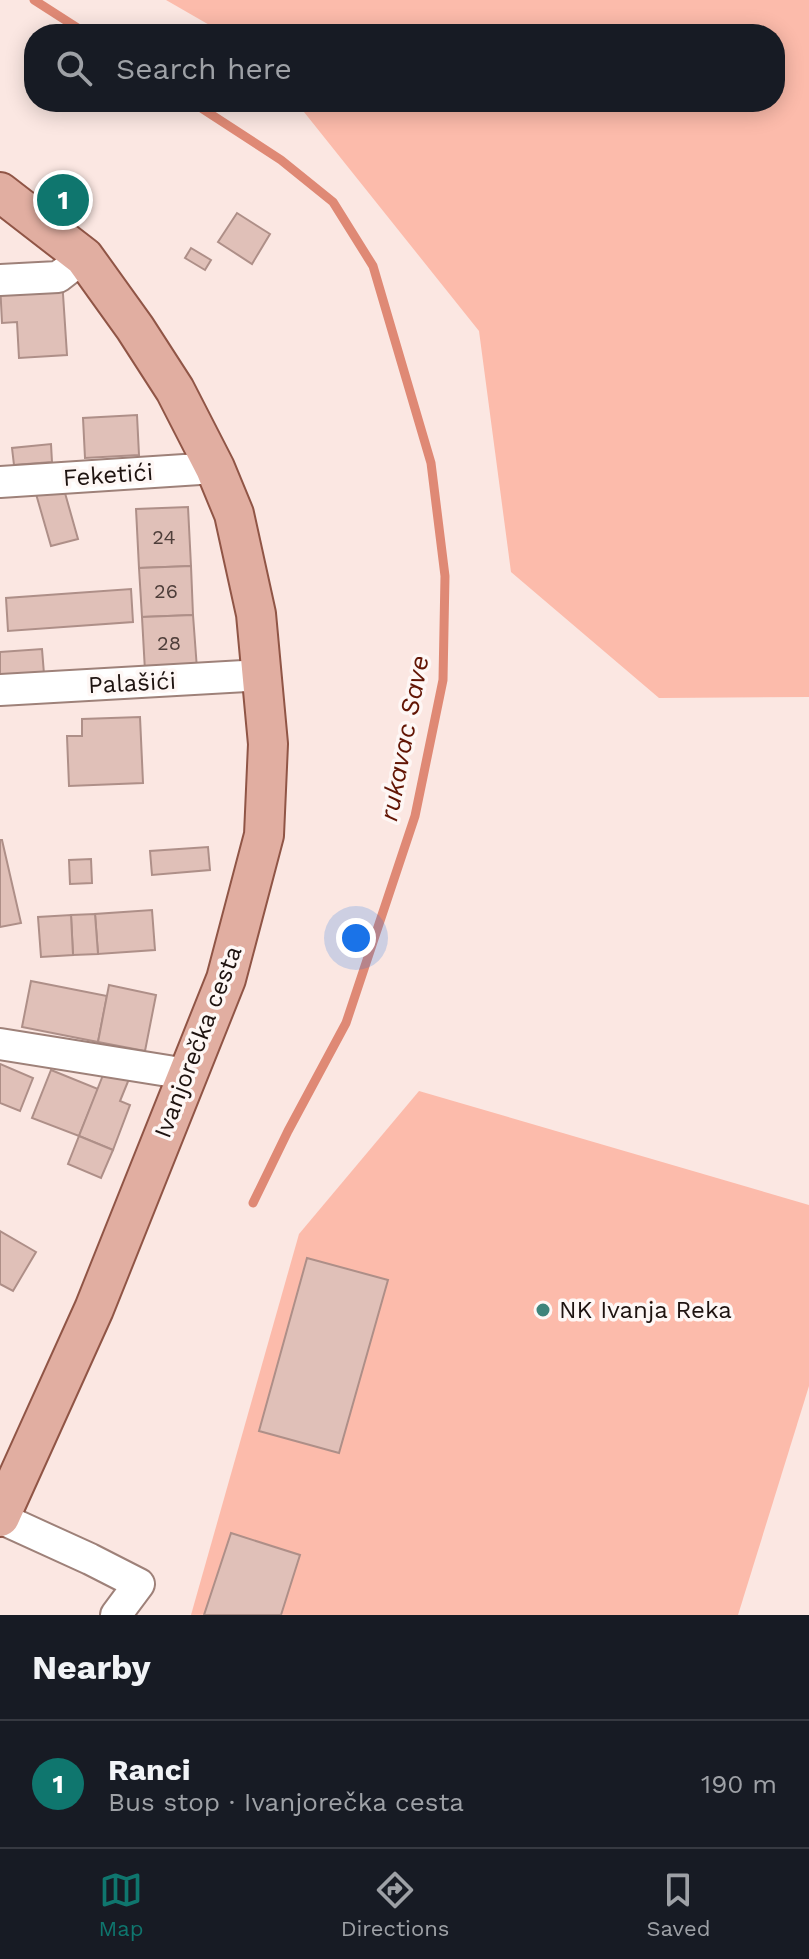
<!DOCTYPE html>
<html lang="en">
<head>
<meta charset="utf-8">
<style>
  body { margin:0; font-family:"Work Sans",sans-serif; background:#242831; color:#f1f3f6 }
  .you { position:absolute; left:356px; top:938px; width:28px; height:28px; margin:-20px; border:6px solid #fff; border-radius:50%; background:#1a73e8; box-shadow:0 0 0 12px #1a73e833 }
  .badge { display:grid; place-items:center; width:52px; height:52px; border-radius:50%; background:#0f766e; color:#fff; font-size:26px; font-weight:700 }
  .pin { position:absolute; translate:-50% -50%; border:4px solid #fff; box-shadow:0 2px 8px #0006 }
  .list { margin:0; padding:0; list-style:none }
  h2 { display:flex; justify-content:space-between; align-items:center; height:104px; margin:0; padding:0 32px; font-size:34px }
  h2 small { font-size:26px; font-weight:400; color:#9ea1a6 }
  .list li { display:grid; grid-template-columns:52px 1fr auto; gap:24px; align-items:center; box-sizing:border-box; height:128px; padding:0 32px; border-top:2px solid #363941 }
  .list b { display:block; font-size:30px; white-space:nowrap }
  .list p { margin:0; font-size:26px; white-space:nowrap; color:#9ea1a6 }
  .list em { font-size:26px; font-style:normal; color:#9ea1a6 }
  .icon { flex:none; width:44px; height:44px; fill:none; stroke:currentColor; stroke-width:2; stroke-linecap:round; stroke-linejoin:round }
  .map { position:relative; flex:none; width:809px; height:1615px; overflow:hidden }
  .search { position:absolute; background:#171b24; box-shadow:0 4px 20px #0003; left:24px; right:24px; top:24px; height:88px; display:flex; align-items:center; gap:20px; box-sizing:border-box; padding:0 28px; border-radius:32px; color:#9ea1a6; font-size:30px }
  .sheet { height:232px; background:#171b24 }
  nav { display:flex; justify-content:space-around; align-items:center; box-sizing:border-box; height:112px; border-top:2px solid #363941; background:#171b24; font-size:22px; color:#9ea1a6 }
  nav a { display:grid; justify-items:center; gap:4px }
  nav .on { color:#0f766e }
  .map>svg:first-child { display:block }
  .green { fill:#fcbbab }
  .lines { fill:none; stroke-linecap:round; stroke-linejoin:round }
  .stream { stroke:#df8975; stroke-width:9 }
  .building { fill:#e0c0b8; stroke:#ae8f88; stroke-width:2 }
  .minor-casing { stroke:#9e8179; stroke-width:34 }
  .major-casing { stroke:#905546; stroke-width:42 }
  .minor { stroke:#fff; stroke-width:30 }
  .major { stroke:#e1aea1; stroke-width:38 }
  .poi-dot { fill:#3e847b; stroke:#fef7f5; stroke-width:3 }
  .labels { text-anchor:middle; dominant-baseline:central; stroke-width:7; stroke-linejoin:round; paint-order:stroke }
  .number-label { font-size:20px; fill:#4e3e3a }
  .street-label { font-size:24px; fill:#1e1310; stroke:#fef7f5 }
  .poi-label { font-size:24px; fill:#1e1310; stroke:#fef7f5; text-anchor:start }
  .water-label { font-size:26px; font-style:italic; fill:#621504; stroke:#fef7f5 }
</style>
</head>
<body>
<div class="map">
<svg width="809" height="1615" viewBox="0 0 809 1615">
  <rect width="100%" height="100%" fill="#fbe7e2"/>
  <g class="green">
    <polygon points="166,0 809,0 809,697 659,698 511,572 479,331 296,102 775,102 775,34 225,34"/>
    <polygon points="419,1091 809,1205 809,1386 738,1615 191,1615 299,1234"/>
  </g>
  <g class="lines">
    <g class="stream">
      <polyline points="34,0 87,34"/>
      <polyline points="192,102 281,160 333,202 373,266 431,463 445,576 443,680 415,816 346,1023 288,1131 253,1203"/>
    </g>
  </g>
  <g class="building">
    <polygon points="237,213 270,234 252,264 218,242"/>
    <polygon points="191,248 211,260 205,270 185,258"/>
    <polygon points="62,279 67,355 19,358 17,322 2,323 0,283"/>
    <polygon points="137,415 139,455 85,458 83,418"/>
    <polygon points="51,444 52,462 14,465 12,448"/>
    <polygon points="63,486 78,539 51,546 36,494"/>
    <polygon points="188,507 191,566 139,568 136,509"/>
    <polygon points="191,566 193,615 142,617 139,568"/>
    <polygon points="131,589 133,622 8,631 6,598"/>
    <polygon points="193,615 197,669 145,671 142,617"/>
    <polygon points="42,649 44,674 0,678 0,652"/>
    <polygon points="140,717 143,783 69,786 67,736 82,736 82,719"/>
    <polygon points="0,840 2,840 21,923 0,927"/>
    <polygon points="208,847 210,870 152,875 150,851"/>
    <polygon points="91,859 92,883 70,884 69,860"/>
    <polygon points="152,910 155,950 98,954 95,914"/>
    <polygon points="95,914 98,954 73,955 71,915"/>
    <polygon points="71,915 73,955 41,957 38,917"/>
    <polygon points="31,981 107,996 98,1042 22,1027"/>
    <polygon points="109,985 156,995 145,1051 98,1042"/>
    <polygon points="0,1064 33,1078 20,1111 0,1103"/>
    <polygon points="51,1070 98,1089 79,1136 32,1118"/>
    <polygon points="105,1070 129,1079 120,1101 130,1105 113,1150 79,1136"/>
    <polygon points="79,1136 113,1150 101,1178 68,1164"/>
    <polygon points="0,1231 36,1252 13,1291 0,1284"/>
    <polygon points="307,1258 388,1280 339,1453 259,1431"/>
    <polygon points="231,1533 300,1555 281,1615 204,1615"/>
  </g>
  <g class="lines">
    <g class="minor-casing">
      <g id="minor">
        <polyline points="0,280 58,277 84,257"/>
        <polyline points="0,482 215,468"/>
        <polyline points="0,690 263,675"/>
        <polyline points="0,1044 187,1074"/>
        <polyline points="0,1518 90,1559 139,1584 116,1615"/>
      </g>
    </g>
    <g class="major-casing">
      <polyline id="major" points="0,192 84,257 135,328 175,390 215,468 234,514 256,614 268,744 264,835 226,979 94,1309 0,1517"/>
    </g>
    <use href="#minor" class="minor"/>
    <use href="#major" class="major"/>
  </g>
  <circle class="poi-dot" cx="543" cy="1310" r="8"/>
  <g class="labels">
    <g class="number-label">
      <text x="164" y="537">24</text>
      <text x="166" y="591">26</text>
      <text x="169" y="643">28</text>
    </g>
    <g class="street-label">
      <text transform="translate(108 475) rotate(-4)">Feketići</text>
      <text transform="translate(132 683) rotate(-3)">Palašići</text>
      <text transform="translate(198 1042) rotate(-69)">Ivanjorečka cesta</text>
    </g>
    <g class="poi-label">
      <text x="559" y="1310">NK Ivanja Reka</text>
    </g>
    <g class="water-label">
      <text transform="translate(404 738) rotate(-79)">rukavac Save</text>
    </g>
  </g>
</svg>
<div class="you"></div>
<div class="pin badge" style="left:63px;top:200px">1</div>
<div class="search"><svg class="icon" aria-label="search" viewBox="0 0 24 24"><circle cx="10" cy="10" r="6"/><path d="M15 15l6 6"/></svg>Search here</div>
</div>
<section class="sheet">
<h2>Nearby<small></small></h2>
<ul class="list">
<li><span class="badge">1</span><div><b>Ranci</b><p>Bus stop · Ivanjorečka cesta</p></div><em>190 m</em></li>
</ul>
</section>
<nav>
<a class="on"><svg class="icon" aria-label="map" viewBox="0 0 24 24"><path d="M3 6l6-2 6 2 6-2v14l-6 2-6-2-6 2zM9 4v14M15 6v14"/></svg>Map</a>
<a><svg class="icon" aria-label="directions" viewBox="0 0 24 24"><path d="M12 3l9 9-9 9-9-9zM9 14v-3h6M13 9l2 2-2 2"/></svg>Directions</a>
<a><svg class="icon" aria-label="saved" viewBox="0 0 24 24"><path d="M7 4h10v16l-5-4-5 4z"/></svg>Saved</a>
</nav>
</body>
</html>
